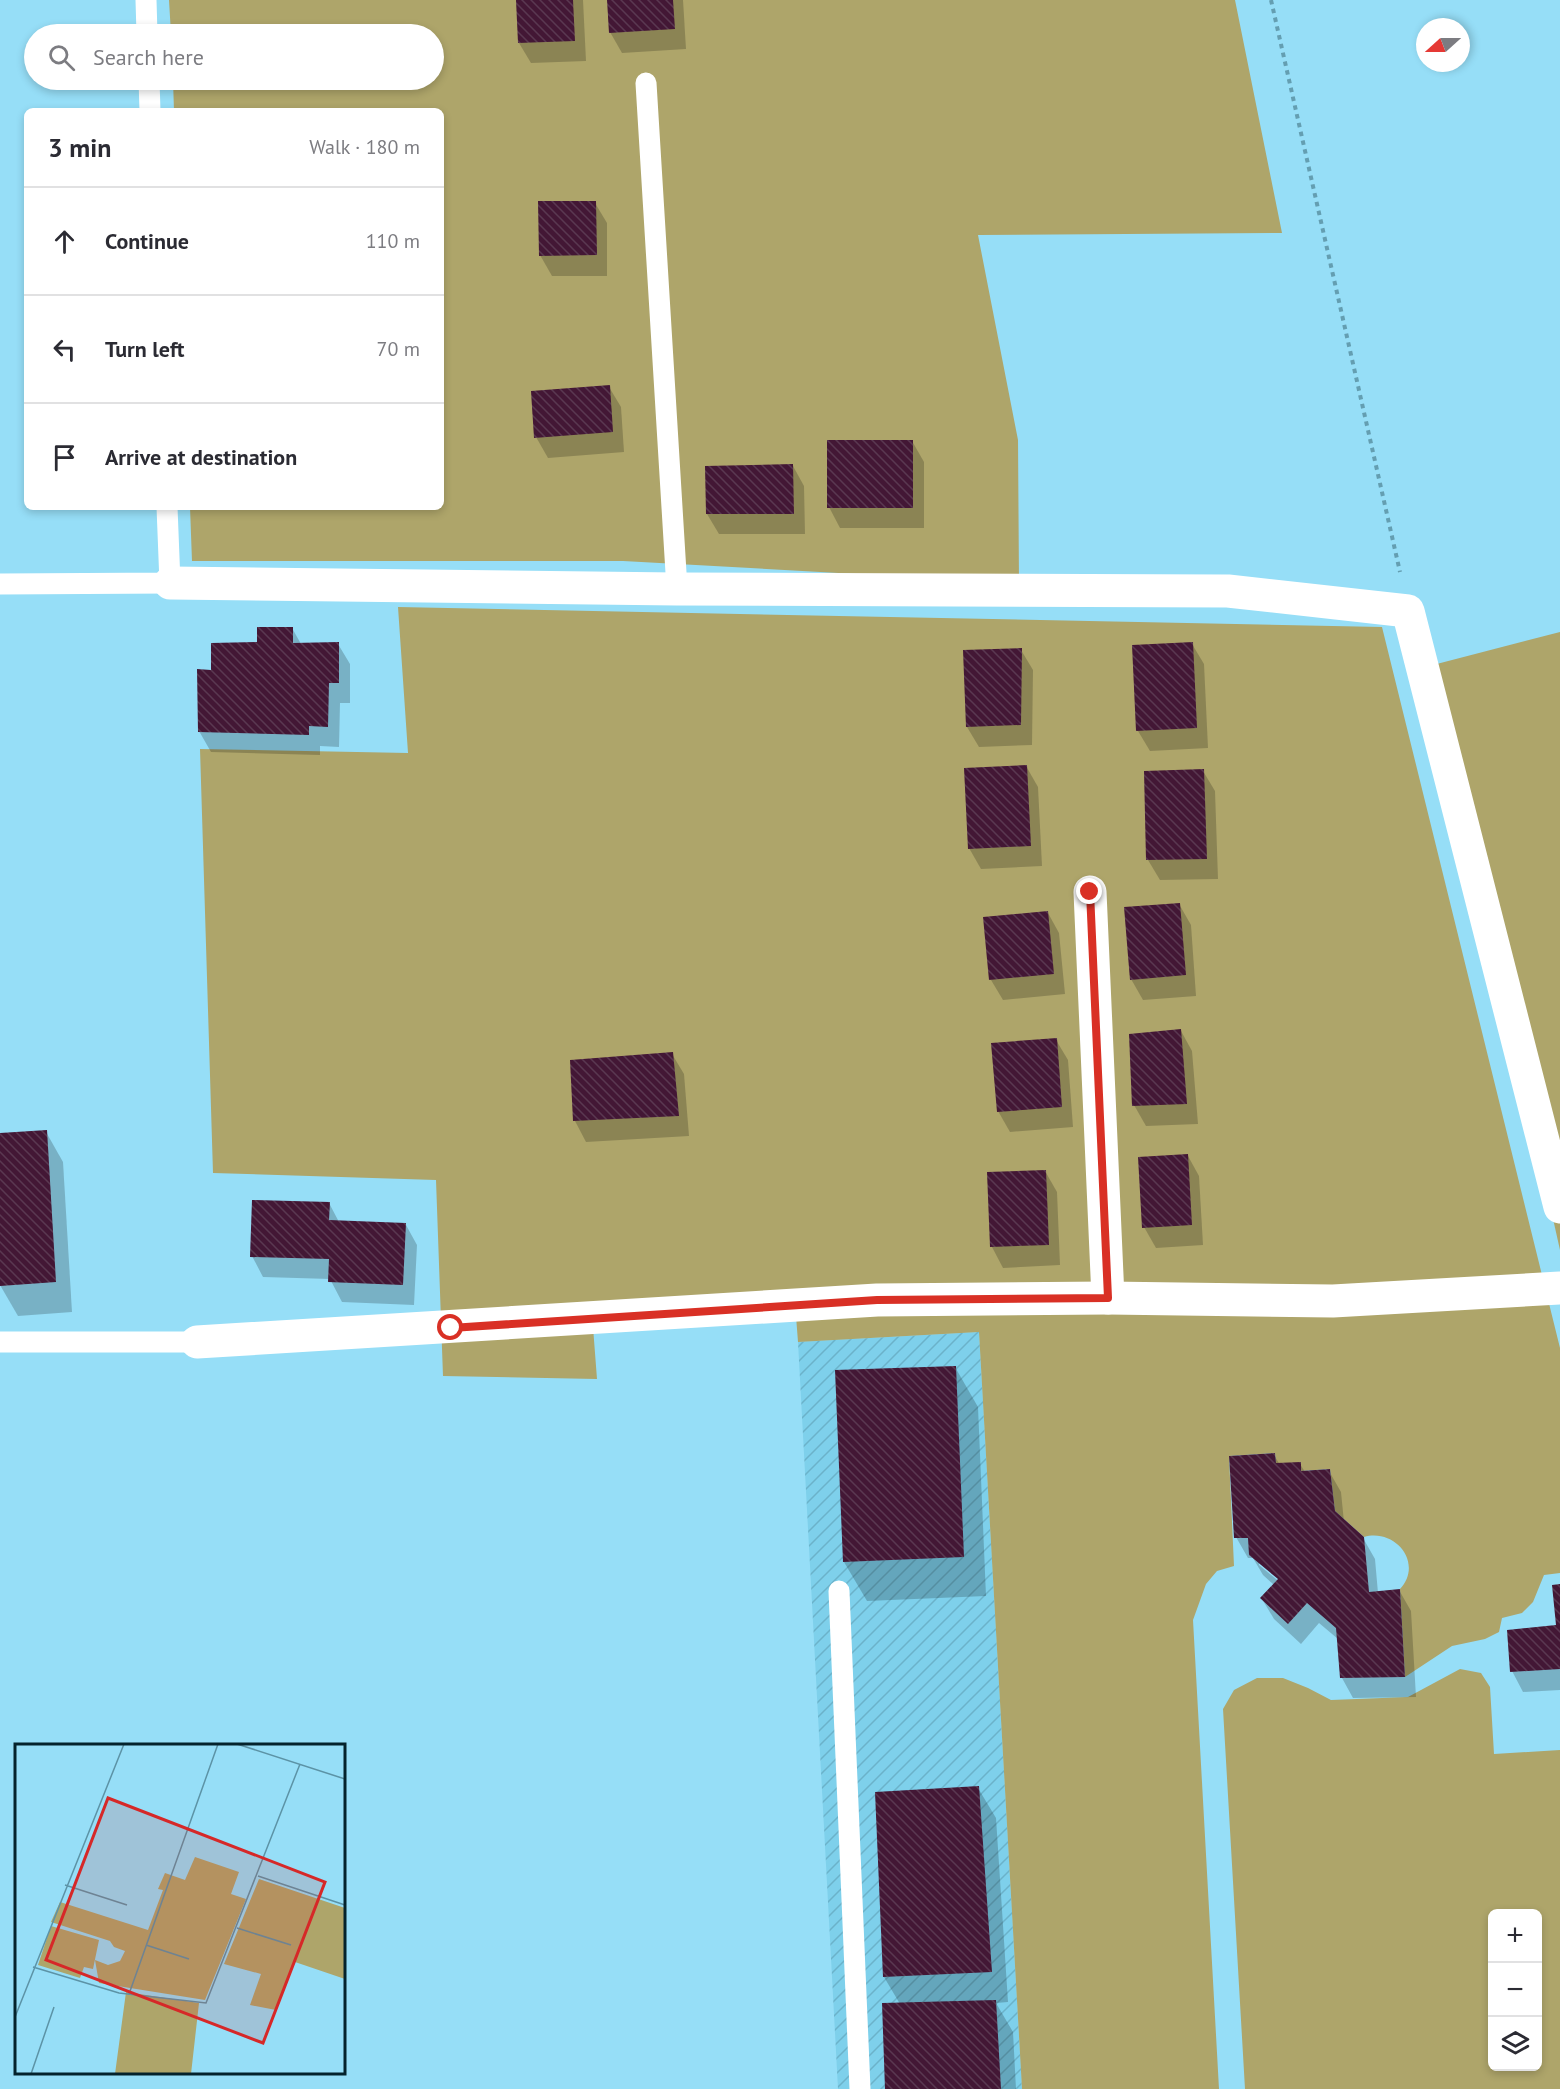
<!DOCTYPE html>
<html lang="en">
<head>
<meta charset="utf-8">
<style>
  body { margin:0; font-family:"PT Sans",sans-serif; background:#f7f7f7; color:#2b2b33 }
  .controls { position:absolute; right:18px; bottom:18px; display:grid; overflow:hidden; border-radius:9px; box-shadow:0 3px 9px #0003 }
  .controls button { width:54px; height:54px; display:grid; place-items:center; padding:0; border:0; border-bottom:2px solid #e1e1e2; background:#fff; color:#2b2b33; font:30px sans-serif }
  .compass { position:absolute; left:1416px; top:18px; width:54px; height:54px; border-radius:50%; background:#fff; box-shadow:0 3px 9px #0003; rotate:249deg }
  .stop { position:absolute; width:18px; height:18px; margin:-14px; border:4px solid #d93025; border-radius:50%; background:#fff }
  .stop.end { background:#d93025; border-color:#fff; box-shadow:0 2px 6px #0008 }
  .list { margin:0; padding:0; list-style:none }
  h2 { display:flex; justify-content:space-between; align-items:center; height:78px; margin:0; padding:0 24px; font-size:26px }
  h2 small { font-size:20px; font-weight:400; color:#7c7c81 }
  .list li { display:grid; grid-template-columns:39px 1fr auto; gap:18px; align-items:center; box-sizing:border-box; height:108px; padding:0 24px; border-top:2px solid #e1e1e2 }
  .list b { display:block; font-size:22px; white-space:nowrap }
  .list em { font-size:20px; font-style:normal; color:#7c7c81 }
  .icon { flex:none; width:33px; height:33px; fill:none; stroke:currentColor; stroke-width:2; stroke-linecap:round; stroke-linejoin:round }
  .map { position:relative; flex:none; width:1560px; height:2089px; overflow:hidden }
  .search { position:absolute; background:#fff; box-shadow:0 3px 9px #0003; left:24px; top:24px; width:420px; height:66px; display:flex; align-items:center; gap:15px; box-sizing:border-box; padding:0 21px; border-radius:33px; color:#7c7c81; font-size:22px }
  .panel { position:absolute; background:#fff; box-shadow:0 3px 9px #0003; left:24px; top:108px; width:420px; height:402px; border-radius:9px }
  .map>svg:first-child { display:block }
  .industrial { fill:url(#industrial-furrows) }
  .green { fill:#aea56a; fill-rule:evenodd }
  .shadow { fill:#0003; fill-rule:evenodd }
  .building { fill:url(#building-back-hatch) }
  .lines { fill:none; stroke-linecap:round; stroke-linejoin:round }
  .path { stroke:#649eb1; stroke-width:4; stroke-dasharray:4.5 4.5; stroke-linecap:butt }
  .service { stroke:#fff; stroke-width:21 }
  .minor { stroke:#fff; stroke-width:33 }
  .route { stroke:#d93025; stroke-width:8 }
  .inset-road { fill:none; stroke:#5c93a6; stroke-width:1.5 }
  .view { fill:#d62828; fill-opacity:0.15; stroke:#d62828; stroke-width:3 }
  .inset-edge { fill:none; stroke:#04232c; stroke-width:3 }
</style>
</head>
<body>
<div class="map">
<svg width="1560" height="2089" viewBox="0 0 1560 2089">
  <defs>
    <pattern id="industrial-furrows" width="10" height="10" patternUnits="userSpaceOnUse" patternTransform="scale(1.5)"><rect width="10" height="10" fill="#7ed0eb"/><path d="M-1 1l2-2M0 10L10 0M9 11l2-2" fill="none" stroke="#6bb2ca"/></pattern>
    <pattern id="building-back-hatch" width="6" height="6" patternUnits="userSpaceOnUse" patternTransform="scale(1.5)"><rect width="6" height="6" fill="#431735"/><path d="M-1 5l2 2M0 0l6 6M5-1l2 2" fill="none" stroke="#5a3851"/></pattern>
  </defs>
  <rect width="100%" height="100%" fill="#96def7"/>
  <polygon class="industrial" points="979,1332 1022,2089 838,2089 798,1342"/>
  <g class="green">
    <polygon points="169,0 1235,0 1282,233 978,235 1018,440 1019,583 623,561 192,561 190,507 441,507 441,111 174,111 173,80 434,80 434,34 171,34"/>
    <path d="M 398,607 L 1382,627 L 1560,1348 L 1560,1573 L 1544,1575 L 1533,1602 L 1522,1613 L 1502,1618 L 1499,1632 L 1485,1639 L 1452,1646 L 1405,1677 L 1400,1589 C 1424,1563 1395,1528 1364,1537 L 1335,1511 L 1330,1469 L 1301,1471 L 1276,1463 L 1275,1453 L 1229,1456 L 1234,1566 L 1217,1571 L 1206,1584 L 1193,1620 L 1219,2089 L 1022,2089 L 979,1332 L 798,1342 L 796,1316 L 593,1327 L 597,1379 L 443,1376 L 436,1180 L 213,1173 L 200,749 L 408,753 Z"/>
    <polygon points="1560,632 1560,1250 1429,666"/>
    <path d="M 1460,1669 L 1481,1673 L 1490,1687 L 1494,1754 L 1560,1750 L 1560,2089 L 1245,2089 L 1223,1709 L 1234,1690 L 1257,1678 L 1283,1678 L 1308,1688 L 1331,1700 L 1408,1697 ZM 1492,1914 L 1538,1914 L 1538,2066 L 1492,2066 Z"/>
  </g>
  <g class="shadow">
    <polygon points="518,0 583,0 586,61 531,63 519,43"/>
    <polygon points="608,0 683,0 686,49 622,53 610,32"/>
    <polygon points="595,203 607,223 607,276 552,276 540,255"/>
    <polygon points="609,387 621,407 624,452 548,458 536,437"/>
    <polygon points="912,441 924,462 924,528 840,528 829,507"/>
    <polygon points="793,466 804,486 805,534 719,534 707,514"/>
    <polygon points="292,628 301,644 338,644 350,664 350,703 340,703 339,747 320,746 320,755 211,752 199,731 212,672 258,644"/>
    <polygon points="1192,644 1204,664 1208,748 1150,751 1138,731"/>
    <polygon points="1021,650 1033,670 1032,745 979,747 967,727"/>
    <polygon points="1026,766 1038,787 1042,866 981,869 969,848"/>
    <polygon points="1203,771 1215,791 1218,879 1160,880 1148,860"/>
    <polygon points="1179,904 1191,925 1196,996 1143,1000 1131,979"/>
    <polygon points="1048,913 1059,933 1065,994 1003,1000 991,980"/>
    <polygon points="1181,1031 1192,1051 1198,1124 1146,1126 1134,1105"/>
    <polygon points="1056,1040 1068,1060 1073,1127 1010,1132 998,1111"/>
    <polygon points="672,1054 684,1074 689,1136 586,1142 575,1121 571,1061"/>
    <polygon points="46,1132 63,1162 72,1312 18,1316 0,1285 0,1134"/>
    <polygon points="1188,1156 1199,1176 1203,1245 1156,1248 1144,1227"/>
    <polygon points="1045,1171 1057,1192 1060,1265 1003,1268 992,1247 988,1174"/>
    <polygon points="329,1203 339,1222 406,1225 417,1245 414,1305 342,1302 330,1279 263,1277 252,1256"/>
    <polygon points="955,1367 978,1407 986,1596 867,1601 844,1562"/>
    <path d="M 1274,1455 L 1280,1465 L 1300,1464 L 1305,1472 L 1329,1471 L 1341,1492 L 1344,1522 L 1363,1538 L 1375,1559 L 1378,1593 L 1399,1590 L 1411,1611 L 1416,1697 L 1353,1698 L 1342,1678 L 1338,1639 L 1319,1623 L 1301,1644 L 1274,1619 L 1262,1599 L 1274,1585 L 1263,1575 L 1253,1558 L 1248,1558 L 1236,1537 ZM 1259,1561 L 1284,1582 L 1282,1584 L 1259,1565 Z"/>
    <polygon points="1560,1586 1560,1690 1523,1692 1512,1671 1558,1627"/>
    <polygon points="978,1788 996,1818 1008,2002 996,2003 1013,2032 1016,2089 886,2089 900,2004 884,1977"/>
  </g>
  <g class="building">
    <polygon points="516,0 573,0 575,41 518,43"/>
    <polygon points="607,0 673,0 675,29 609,33"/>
    <polygon points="538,201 596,201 597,255 539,256"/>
    <polygon points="610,385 613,432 534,438 531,391"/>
    <rect x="827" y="440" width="86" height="68"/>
    <polygon points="793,464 794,514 706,514 705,466"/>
    <polygon points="257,627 293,627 293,643 339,642 339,683 329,683 328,727 309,726 309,735 198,732 197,669 211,670 211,643 257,642"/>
    <polygon points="1193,642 1197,728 1136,731 1132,645"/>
    <polygon points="1022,648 1021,725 966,727 963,650"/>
    <polygon points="1027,765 1031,846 968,849 964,768"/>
    <polygon points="1204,769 1207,859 1146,860 1144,771"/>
    <polygon points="1180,903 1186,975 1130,980 1124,907"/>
    <polygon points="1048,911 1054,974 989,980 983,917"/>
    <polygon points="1181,1029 1187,1104 1132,1106 1129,1034"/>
    <polygon points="1057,1038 1062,1107 997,1112 991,1043"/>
    <polygon points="673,1052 679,1116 573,1121 570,1060"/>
    <polygon points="47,1130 56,1282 0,1286 0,1133"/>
    <polygon points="1188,1154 1192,1225 1142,1228 1138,1157"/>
    <polygon points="1046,1170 1049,1245 990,1247 987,1172"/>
    <polygon points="252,1200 330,1202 329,1220 406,1223 403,1285 328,1282 329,1259 250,1257"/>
    <polygon points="956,1366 964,1557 843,1562 835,1370"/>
    <polygon points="1275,1453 1276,1463 1301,1462 1301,1471 1330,1469 1335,1511 1364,1537 1369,1592 1400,1589 1405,1677 1340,1678 1336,1628 1307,1603 1288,1624 1260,1598 1278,1579 1249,1555 1248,1538 1234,1538 1229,1456"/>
    <polygon points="1560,1584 1560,1669 1510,1672 1507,1630 1556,1625 1552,1585"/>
    <polygon points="979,1786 992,1972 883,1977 875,1792"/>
    <polygon points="996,2000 1001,2089 885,2089 882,2003"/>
  </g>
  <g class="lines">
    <polyline class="path" points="1271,0 1400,572"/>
    <g class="service">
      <polyline points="146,0 147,34"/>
      <polyline points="149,80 150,111"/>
      <polyline points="646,83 677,589"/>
      <polyline points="0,584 170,583 167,507"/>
      <polyline points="0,1342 197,1342"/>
      <polyline points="839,1591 860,2089"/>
    </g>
    <g class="minor">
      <polyline points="170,583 677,589 1228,591 1408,611 1560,1207"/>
      <polyline points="1090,892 1108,1298"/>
      <polyline points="197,1342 877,1300 1108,1298 1333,1301 1560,1288"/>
    </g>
  </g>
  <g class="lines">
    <polyline class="route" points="451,1328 877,1300 1108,1298 1090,892"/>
  </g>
  <g transform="translate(15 1744)">
    <rect width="330" height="330" fill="#96def7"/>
    <path d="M 180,113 L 224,128 L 216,150 L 231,155 L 190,256 L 84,239 L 80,216 L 93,221 L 105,217 L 110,207 L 99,203 L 95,197 L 36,178 L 45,158 L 133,186 L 148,146 L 143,145 L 150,129 L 170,136 ZM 244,135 L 330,164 L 330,235 L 280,218 L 261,266 L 235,261 L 246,230 L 209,220 ZM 36,182 L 84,196 L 78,225 L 69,223 L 65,234 L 23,221 ZM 111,248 L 184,259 L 176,330 L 100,330 Z" fill="#aea56a"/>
    <path class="inset-road" d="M 222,0 L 330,35M 243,132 L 330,161M 50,141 L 112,161M 222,184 L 276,201M 131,201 L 174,215M 18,223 L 104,249 L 191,259 L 285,20M 114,250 L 203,0M 0,273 L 109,0M 16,330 L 39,263"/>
    <path class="view" d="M 93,54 L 310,138 L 248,299 L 31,216 Z"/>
    <rect width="330" height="330" class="inset-edge"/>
  </g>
</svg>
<div class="controls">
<button>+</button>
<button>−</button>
<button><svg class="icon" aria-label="layers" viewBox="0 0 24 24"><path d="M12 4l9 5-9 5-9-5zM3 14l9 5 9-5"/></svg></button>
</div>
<svg class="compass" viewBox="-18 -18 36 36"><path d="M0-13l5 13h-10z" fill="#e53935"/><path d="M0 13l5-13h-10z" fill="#7c7c81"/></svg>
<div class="stop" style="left:451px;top:1328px"></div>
<div class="stop end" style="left:1090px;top:892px"></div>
<div class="search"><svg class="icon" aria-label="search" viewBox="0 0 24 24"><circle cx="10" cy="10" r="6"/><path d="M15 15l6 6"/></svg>Search here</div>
<section class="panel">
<h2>3 min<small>Walk · 180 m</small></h2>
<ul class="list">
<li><svg class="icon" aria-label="ahead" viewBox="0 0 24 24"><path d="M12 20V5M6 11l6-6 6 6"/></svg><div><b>Continue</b></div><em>110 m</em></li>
<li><svg class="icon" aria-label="left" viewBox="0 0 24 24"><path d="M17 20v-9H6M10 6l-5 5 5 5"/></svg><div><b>Turn left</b></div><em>70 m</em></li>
<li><svg class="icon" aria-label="arrive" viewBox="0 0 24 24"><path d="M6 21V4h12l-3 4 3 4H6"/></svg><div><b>Arrive at destination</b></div></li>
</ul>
</section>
</div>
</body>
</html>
